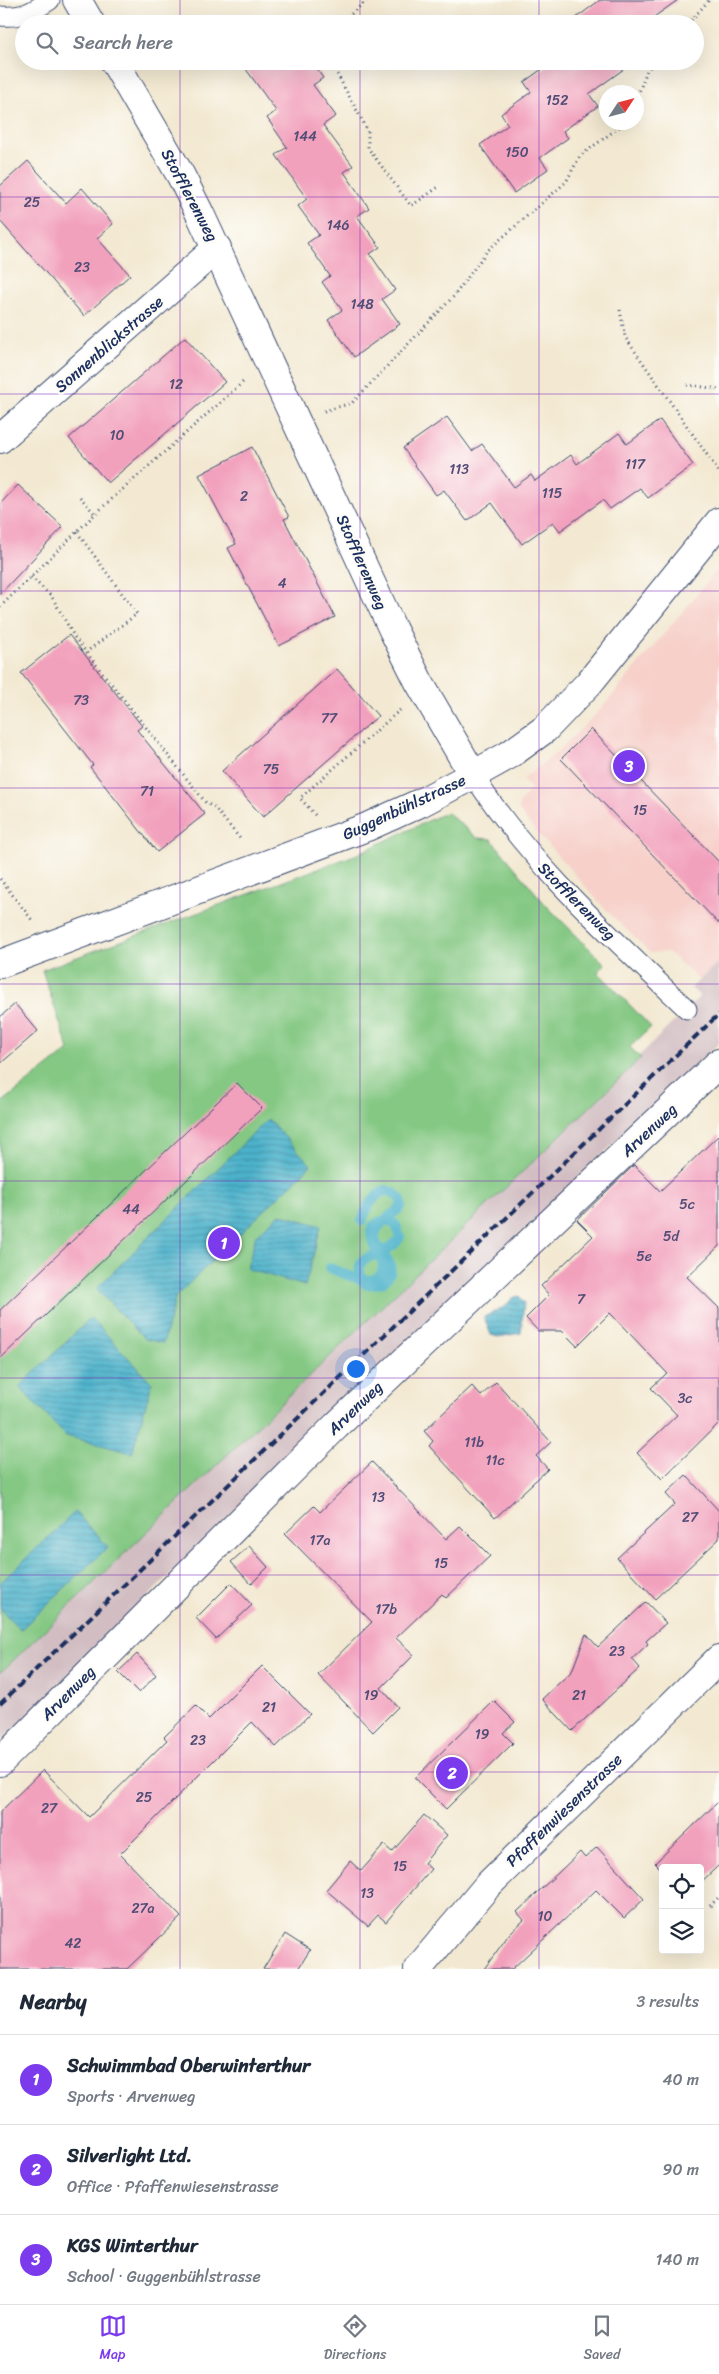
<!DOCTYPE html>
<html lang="en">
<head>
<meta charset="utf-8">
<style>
  body { margin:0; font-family:Sriracha,sans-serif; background:#f2f2f3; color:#1f2937 }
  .controls { position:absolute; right:15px; bottom:15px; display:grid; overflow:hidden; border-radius:5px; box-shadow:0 5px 20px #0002 }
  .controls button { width:45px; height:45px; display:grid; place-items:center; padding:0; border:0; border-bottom:1px solid #e0e1e3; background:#fff; color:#1f2937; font:25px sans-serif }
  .compass { position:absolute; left:599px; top:85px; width:45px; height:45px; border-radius:50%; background:#fff; box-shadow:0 5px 20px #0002; rotate:54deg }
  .you { position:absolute; left:355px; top:1368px; width:18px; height:18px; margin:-12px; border:4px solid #fff; border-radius:50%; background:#1a73e8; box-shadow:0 0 0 8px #1a73e833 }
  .badge { display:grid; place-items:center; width:32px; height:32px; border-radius:50%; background:#7c3aed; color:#fff; font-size:16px; font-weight:700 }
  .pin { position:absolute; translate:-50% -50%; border:2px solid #fff; box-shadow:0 1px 5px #0006 }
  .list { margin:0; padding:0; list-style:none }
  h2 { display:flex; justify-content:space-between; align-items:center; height:65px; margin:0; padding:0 20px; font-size:21px }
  h2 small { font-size:16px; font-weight:400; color:#747a83 }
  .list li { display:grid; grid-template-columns:32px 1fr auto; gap:15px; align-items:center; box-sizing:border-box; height:90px; padding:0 20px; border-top:1px solid #e0e1e3 }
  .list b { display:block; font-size:19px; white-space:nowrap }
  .list p { margin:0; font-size:16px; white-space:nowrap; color:#747a83 }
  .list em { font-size:16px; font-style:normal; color:#747a83 }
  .icon { flex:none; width:28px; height:28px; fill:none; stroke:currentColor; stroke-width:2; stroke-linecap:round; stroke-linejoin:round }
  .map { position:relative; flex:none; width:719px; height:1969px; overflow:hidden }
  .search { position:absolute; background:#fff; box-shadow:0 5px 20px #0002; left:15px; right:15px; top:15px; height:55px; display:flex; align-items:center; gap:12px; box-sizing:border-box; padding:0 18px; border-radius:28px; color:#747a83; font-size:19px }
  .sheet { height:335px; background:#fff }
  nav { display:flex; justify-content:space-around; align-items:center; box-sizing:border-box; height:70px; border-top:1px solid #e0e1e3; background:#fff; font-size:14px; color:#747a83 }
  nav a { display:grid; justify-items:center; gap:2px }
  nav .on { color:#7c3aed }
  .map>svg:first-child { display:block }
  .built { fill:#f7d0ca }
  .railway { fill:#d2bec2 }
  .park { fill:#84c883; stroke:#507c70 }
  .water { fill:url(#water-rules); stroke:#347094 }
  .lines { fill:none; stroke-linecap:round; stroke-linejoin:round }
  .stream { stroke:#4cb2cb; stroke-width:10 }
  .building { fill:#f2a1bd }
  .lane-casing { stroke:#3b4b6f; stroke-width:21 }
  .street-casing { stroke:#3b4b6f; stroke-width:30 }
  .path { stroke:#3b4b6f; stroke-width:3; stroke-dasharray:1 4; stroke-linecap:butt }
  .lane { stroke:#fff; stroke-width:19 }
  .street { stroke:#fff; stroke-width:28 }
  .rail { stroke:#1b2f5e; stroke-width:4; stroke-dasharray:8 4; stroke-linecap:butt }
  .grid { fill:none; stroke:#7b2cbf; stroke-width:1; stroke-opacity:0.55 }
  .labels { text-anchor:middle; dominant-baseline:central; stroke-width:5; stroke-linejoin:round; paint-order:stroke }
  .number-label { font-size:14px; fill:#514c76 }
  .street-label { font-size:16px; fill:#1b2f5e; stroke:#fdfcf7 }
</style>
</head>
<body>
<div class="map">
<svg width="719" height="1969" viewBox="0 0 719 1969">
  <defs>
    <pattern id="water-rules" width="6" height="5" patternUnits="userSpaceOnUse" patternTransform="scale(1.25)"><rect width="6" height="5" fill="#4cb2cb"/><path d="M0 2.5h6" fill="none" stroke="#3e91a8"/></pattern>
  </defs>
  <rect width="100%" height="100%" fill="#fdfcf7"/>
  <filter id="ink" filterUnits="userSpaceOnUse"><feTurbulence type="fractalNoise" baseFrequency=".02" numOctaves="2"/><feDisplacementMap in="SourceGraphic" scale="10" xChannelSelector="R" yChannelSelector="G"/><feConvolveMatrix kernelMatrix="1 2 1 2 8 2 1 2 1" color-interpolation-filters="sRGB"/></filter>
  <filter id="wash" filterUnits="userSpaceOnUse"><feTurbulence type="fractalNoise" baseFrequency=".0096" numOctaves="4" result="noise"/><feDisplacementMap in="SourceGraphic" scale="20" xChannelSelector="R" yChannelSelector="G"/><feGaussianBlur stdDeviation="1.12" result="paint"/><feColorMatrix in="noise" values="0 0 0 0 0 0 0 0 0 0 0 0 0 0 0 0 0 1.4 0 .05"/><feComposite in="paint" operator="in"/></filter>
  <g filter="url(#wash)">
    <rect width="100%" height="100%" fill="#f3e9d2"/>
    <polygon class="built" points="719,568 719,961 699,980 668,952 651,953 609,913 526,820 519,810 519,803 531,789 523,779 557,752 601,709"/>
    <polygon class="railway" points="719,961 719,1043 423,1326 0,1742 0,1673 641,1058 639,1056 700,996 691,988"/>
    <polygon class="park" points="447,812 477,838 491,839 545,904 605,964 598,972 651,1027 630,1047 641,1058 0,1673 0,1104 69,1050 42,970 355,855"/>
    <g class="water">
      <polygon points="268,1119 311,1165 176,1296 163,1343 145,1339 96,1289"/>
      <polygon points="280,1214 321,1226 305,1286 247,1269 256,1235"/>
      <polygon points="519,1296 524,1303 521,1333 498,1337 491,1335 484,1317 506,1306 512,1298"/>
      <polygon points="91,1318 152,1383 132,1453 66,1436 19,1387"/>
      <polygon points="75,1512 108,1547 20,1630 0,1608 0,1583"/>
    </g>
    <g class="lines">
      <path class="stream" d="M 330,1268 C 344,1274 384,1294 383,1263 C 377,1250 369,1242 372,1227 C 378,1222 381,1220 389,1221 L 396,1225 L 400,1237 C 386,1262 345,1249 365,1284 C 373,1285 381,1285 387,1278 C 400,1261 373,1251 375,1236 C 376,1223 393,1215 401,1207 L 401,1200 L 394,1193 L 386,1190 C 372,1196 367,1208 362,1221"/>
    </g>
    <g id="blocks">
      <g class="building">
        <polygon points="600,0 678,0 651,19 654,24 580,24 576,18"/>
        <polygon points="248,61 311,61 323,78 313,85 336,116 323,125 353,166 344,172 369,208 357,216 380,247 370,254 395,290 382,299 400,324 354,357 328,320 342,310 322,282 330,276 307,243 319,235 298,206 307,199 276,155 287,147 267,118 276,111 243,65"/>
        <polygon points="553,61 635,61 589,94 598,106 563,131 568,138 540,158 548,169 514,193 480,145 508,125 501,114 531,92 524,82"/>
        <polygon points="28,161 66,203 82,188 113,224 97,238 130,275 84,316 0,221 0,186"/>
        <polygon points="185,337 225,382 108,483 69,438"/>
        <polygon points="447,417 472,451 482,444 514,487 531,475 535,481 571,455 577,464 619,433 627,444 660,420 693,465 648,498 640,488 610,509 603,500 560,531 553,522 522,544 492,503 467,521 444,490 436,495 403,448"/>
        <polygon points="252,447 289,517 284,519 335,617 279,646 228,548 236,544 199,475"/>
        <polygon points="18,485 63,527 0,594 0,504"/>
        <polygon points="69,635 142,726 137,730 205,814 157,852 90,767 93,765 21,673"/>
        <polygon points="337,669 378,716 263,817 222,771"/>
        <polygon points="591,729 719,862 719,924 561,759"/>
        <polygon points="15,1004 38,1031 0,1064 0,1017"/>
        <polygon points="237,1083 262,1108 0,1359 0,1310"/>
        <polygon points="719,1135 719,1246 687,1277 719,1308 719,1423 662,1479 637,1453 677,1415 651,1388 667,1373 610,1313 577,1346 562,1331 538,1331 526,1318 549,1295 541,1286 593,1236 577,1220 634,1165 660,1191"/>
        <polygon points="496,1382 551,1442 536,1456 548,1469 495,1518 429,1446 433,1441 424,1431 472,1386 481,1396"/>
        <polygon points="372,1462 446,1539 460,1526 490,1556 446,1598 442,1594 396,1638 414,1655 381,1688 398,1707 373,1732 318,1675 372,1622 285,1534 314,1506 320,1512"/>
        <polygon points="686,1475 719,1511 719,1539 655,1599 617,1558 675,1504 666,1494"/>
        <polygon points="249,1546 268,1567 251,1584 231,1562"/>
        <polygon points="231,1583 252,1605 216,1639 196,1618"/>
        <polygon points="646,1602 666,1623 646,1641 648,1644 632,1659 640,1668 572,1731 542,1699 572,1671 586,1634 598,1647"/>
        <polygon points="137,1654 156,1675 139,1693 118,1672"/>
        <polygon points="262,1666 310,1714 276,1747 252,1722 120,1854 181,1917 127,1969 0,1969 0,1812 43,1770 89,1817 167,1740 164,1737 196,1706 209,1719"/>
        <polygon points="494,1701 515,1722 503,1733 513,1743 446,1809 415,1778"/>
        <polygon points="719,1801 719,1865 700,1883 700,1868 663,1868 663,1871 655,1863"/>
        <polygon points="424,1815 447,1835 424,1863 431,1869 386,1922 378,1915 368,1926 326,1890 350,1861 361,1871 384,1845 392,1852"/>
        <polygon points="597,1847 644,1899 624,1918 596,1890 512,1969 484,1969 510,1933 524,1920 517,1912 580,1852 585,1858"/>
        <polygon points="285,1934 310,1950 298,1969 263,1969"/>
      </g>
    </g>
  </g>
  <g filter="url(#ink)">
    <use href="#blocks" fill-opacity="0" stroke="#3b4b6f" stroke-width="1"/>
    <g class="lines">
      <g class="lane-casing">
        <g id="lane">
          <path d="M 0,16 C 22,18 32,12 50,0"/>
          <path d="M 473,775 C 531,865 610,935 687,1009"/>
        </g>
      </g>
      <g class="street-casing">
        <g id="street">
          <polyline points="77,0 91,24"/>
          <polyline points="114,61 181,176 200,214 393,630 419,682 473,775"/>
          <polyline points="0,439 217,248"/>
          <polyline points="0,964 367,827 420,803 473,775 509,755 545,729 589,683 719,522"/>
          <polyline points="0,1762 336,1426 719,1063"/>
          <polyline points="418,1969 488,1885 719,1659"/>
        </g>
      </g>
      <g class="path">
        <polyline points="340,24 367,0"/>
        <polyline points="688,24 709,0"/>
        <polyline points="330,61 368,131 368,148 411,206 440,186"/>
        <polyline points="636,100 647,70 655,61"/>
        <polyline points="620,310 625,337 719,472"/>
        <polyline points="687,385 719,389"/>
        <polyline points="324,411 352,403 454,296 487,251 566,182 580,156 626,122"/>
        <polyline points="80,497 95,514"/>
        <polyline points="77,532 137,614 86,652"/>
        <polyline points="31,577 52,597 75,638 86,652 206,803 214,807 242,841"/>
        <polyline points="0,607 95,514 243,382"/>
        <polyline points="315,815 300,798 400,710"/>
        <polyline points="0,879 32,920"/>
        <polyline points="710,1906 719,1897"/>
      </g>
      <use href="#lane" class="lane"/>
      <use href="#street" class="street"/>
      <polyline class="rail" points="0,1704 719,1014"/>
    </g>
  </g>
  <path class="grid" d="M 180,0 L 180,24M 360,0 L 360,24M 539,0 L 539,24M 180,61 L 180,1969M 360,61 L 360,1969M 539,61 L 539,1969M 0,197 L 719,197M 0,394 L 719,394M 0,591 L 719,591M 0,788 L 719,788M 0,984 L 719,984M 0,1181 L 719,1181M 0,1378 L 719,1378M 0,1575 L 719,1575M 0,1772 L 719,1772"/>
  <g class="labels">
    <g class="number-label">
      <text x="557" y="100">152</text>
      <text x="305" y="136">144</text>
      <text x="517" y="152">150</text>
      <text x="32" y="202">25</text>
      <text x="338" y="225">146</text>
      <text x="82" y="267">23</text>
      <text x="362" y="304">148</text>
      <text x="176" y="384">12</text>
      <text x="117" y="435">10</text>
      <text x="635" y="464">117</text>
      <text x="459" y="469">113</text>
      <text x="552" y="493">115</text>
      <text x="244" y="496">2</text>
      <text x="282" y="583">4</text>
      <text x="81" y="700">73</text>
      <text x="329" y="718">77</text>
      <text x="271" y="769">75</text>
      <text x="147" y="791">71</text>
      <text x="640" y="810">15</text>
      <text x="687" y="1204">5c</text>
      <text x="131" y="1209">44</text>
      <text x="671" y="1236">5d</text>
      <text x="644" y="1256">5e</text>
      <text x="581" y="1299">7</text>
      <text x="685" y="1398">3c</text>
      <text x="474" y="1442">11b</text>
      <text x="495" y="1460">11c</text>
      <text x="378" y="1497">13</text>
      <text x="690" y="1517">27</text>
      <text x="320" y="1540">17a</text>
      <text x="441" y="1563">15</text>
      <text x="386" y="1609">17b</text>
      <text x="617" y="1651">23</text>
      <text x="371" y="1695">19</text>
      <text x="579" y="1695">21</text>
      <text x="269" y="1707">21</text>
      <text x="482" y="1734">19</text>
      <text x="198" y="1740">23</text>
      <text x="144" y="1797">25</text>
      <text x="49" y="1808">27</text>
      <text x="400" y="1866">15</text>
      <text x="367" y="1893">13</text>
      <text x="143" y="1908">27a</text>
      <text x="545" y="1916">10</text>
      <text x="73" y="1943">42</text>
    </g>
    <g class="street-label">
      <text transform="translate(190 195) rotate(62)">Stofflerenweg</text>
      <text transform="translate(109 344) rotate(-41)">Sonnenblickstrasse</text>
      <text transform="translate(362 562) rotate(66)">Stofflerenweg</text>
      <text transform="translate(404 807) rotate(-25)">Guggenbühlstrasse</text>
      <text transform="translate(577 901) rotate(45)">Stofflerenweg</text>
      <text transform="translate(649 1130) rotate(-43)">Arvenweg</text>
      <text transform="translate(355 1408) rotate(-44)">Arvenweg</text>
      <text transform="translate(68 1693) rotate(-45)">Arvenweg</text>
      <text transform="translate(564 1810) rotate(-44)">Pfaffenwiesenstrasse</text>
    </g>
  </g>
</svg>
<div class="controls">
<button><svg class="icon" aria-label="locate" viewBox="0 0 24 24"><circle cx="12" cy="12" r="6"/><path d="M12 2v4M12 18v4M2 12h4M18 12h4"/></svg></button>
<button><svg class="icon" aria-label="layers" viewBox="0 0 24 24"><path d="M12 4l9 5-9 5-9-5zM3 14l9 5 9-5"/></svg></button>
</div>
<svg class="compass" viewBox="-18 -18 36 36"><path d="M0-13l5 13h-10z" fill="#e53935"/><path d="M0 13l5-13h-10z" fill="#747a83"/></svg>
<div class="you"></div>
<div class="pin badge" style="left:224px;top:1243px">1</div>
<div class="pin badge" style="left:452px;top:1773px">2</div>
<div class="pin badge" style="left:629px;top:766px">3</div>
<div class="search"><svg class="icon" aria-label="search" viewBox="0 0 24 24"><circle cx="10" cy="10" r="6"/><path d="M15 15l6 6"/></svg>Search here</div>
</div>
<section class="sheet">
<h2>Nearby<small>3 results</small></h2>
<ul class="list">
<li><span class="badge">1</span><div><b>Schwimmbad Oberwinterthur</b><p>Sports · Arvenweg</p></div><em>40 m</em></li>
<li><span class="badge">2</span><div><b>Silverlight Ltd.</b><p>Office · Pfaffenwiesenstrasse</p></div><em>90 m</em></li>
<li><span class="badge">3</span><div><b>KGS Winterthur</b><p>School · Guggenbühlstrasse</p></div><em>140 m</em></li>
</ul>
</section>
<nav>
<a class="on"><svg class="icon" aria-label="map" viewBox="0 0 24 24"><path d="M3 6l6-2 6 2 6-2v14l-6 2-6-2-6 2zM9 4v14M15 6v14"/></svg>Map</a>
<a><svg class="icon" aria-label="directions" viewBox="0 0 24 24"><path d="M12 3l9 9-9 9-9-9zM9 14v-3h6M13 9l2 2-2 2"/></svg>Directions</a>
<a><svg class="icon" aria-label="saved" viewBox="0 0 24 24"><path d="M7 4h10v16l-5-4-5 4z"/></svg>Saved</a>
</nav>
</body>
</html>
